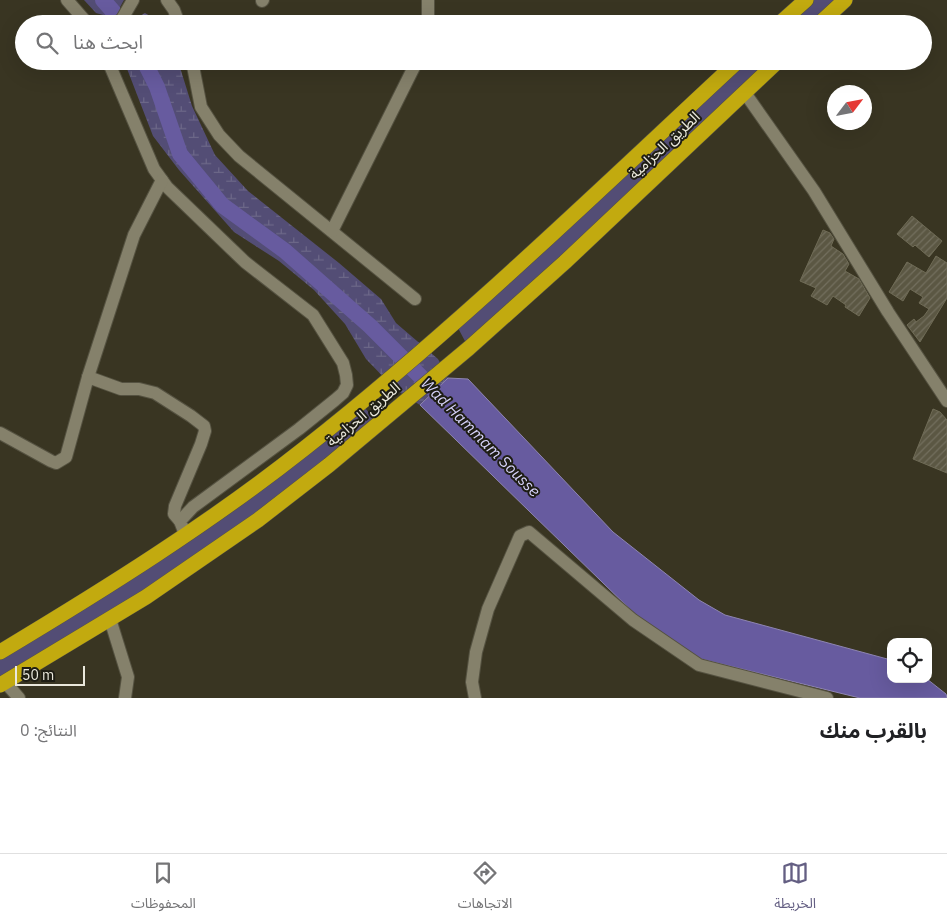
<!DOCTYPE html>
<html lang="ar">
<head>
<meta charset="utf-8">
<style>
  body { margin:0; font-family:"IBM Plex Sans","Noto Sans Arabic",sans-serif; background:#f6f6f6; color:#202124; direction:rtl }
  .controls { position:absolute; right:15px; bottom:15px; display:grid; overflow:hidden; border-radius:10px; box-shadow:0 5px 20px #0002 }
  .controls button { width:45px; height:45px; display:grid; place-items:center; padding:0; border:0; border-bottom:1px solid #e0e0e0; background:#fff; color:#202124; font:25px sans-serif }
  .compass { position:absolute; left:827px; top:85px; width:45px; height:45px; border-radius:50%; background:#fff; box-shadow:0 5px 20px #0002; rotate:58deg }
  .scale { position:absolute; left:15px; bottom:12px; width:70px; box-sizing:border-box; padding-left:5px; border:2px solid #eae8dc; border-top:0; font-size:14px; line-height:18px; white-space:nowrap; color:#eae8dc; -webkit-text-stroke:4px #1e1d14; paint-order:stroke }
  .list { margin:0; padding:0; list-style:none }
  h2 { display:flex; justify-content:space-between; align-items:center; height:65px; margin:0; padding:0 20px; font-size:21px }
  h2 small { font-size:16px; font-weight:400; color:#757577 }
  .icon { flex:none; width:28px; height:28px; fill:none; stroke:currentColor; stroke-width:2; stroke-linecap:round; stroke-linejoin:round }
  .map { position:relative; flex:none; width:947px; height:698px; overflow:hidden; direction:ltr }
  .search { position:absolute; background:#fff; box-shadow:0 5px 20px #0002; left:15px; right:15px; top:15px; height:55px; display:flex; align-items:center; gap:12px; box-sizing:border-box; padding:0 18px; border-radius:28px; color:#757577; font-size:19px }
  .sheet { height:155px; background:#fff }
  nav { display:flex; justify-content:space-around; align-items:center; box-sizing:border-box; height:70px; border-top:1px solid #e0e0e0; background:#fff; font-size:14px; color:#757577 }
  nav a { display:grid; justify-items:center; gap:2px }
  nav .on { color:#645f83 }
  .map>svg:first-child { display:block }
  .grass { fill:#534d75 }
  .wetland { fill:url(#wetland-marsh) }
  .water { fill:#675b9f; stroke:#8e85b1 }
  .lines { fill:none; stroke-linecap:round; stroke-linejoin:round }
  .river { stroke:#675b9f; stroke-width:16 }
  .building { fill:url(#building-hatch); stroke:#6f6b56 }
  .minor-casing { stroke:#555241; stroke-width:14 }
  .highway-casing { stroke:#555241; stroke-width:16 }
  .minor { stroke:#85816b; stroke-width:12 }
  .highway { stroke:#c2aa0f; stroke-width:15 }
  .labels { text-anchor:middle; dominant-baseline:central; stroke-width:4; stroke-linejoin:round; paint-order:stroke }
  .street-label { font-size:15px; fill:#eae8dc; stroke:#1e1d14 }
  .water-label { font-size:16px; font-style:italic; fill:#d7d3fb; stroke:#1e1d14 }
</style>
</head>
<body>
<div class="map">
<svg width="947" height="698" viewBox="0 0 947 698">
  <defs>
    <pattern id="wetland-marsh" width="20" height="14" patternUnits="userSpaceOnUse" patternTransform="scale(1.25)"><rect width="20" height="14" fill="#534d75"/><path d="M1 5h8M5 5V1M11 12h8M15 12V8" fill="none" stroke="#6c6788"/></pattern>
    <pattern id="building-hatch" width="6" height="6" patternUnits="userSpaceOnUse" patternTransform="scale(1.25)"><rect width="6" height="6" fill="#5b5743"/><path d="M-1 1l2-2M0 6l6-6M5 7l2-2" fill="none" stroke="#736f5e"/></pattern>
  </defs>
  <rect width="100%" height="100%" fill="#393522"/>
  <g class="grass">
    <polygon points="814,0 837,0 810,24 788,24"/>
    <polygon points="747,61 770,61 731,100 466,343 458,328"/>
    <polygon points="365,408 376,421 260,510 135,596 0,677 0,657"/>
  </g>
  <g class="wetland">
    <polygon points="84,0 124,0 114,18 96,13"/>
    <polygon points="145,13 163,24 126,24"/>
    <polygon points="124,61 178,61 192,106 215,155 248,191 339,263 381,299 396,323 438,359 448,378 420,405 396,390 366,359 345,324 314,290 279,261 234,232 179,170 153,136"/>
  </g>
  <polygon class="water" points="448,378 468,379 613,532 699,600 725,615 891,660 891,679 927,679 946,694 947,698 860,698 701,659 637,616 420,405"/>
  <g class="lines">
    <g class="river">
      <polyline points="103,0 124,24"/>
      <polyline points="144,61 157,87 180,154 222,205 285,251 370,326 450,406"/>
    </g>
  </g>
  <g class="building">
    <polygon points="912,216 942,241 929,257 915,245 913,247 897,234"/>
    <polygon points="823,230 830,233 834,239 831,246 843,254 849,264 845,271 859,279 870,298 859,316 845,307 846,305 833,296 827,305 811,296 816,288 800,281"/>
    <polygon points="936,256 947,263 947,298 920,342 907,325 914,319 916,322 924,316 929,309 919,303 923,297 910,289 903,301 889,292 907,262 926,273"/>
    <polygon points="933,409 940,412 947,420 947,473 913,459"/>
  </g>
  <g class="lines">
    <g class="minor-casing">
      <g id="minor">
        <polyline points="67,0 88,24"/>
        <polyline points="167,0 174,10 179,24"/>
        <polyline points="428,0 428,24"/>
        <polyline points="262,1 263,0"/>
        <polyline points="115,24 122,19 133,0"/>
        <polyline points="108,61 154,169 167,187 245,262 313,315 343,363 346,375 347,385 343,393 335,400 299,429 193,507 180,521 185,534"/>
        <polyline points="192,61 201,107 219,135 239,156 415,299"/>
        <polyline points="745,93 814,191 888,312 947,401"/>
        <polyline points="332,231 417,61"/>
        <polyline points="88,377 121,389 139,389 155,393 191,416 204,426 205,431 201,444 175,506 174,514 180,521"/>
        <polyline points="0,433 51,461 56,463 66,457 88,377 134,235 162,180"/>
        <polyline points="110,619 128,677 125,698"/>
        <polyline points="5,682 19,698"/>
        <polyline points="475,698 472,682 476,652 488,609 520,536 529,532 633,620 699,665 827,698"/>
      </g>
    </g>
    <g class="highway-casing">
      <g id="highway">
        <polyline points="779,24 806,0"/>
        <polyline points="819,24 845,0"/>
        <path d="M 0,652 C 105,589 209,524 305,448 C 457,328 596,193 738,61"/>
        <polyline points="0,685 146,597 258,520 329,465 469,348 565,262 778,61"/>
      </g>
    </g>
    <use href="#minor" class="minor"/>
    <use href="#highway" class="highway"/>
  </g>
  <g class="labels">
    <g class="street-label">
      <text transform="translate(664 145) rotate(-43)">الطريق الحزامية</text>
      <text transform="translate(363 414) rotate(-40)">الطريق الحزامية</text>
    </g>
    <g class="water-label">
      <text transform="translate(481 437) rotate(45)">Wad Hammam Sousse</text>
    </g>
  </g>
</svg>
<div class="controls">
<button><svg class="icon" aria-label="locate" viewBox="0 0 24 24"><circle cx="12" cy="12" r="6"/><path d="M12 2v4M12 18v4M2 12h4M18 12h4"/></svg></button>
</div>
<svg class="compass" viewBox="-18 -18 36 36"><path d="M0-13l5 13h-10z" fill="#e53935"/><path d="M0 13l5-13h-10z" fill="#757577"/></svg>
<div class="scale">50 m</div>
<div class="search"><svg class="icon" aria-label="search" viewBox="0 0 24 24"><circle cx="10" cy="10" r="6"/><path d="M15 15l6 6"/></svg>ابحث هنا</div>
</div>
<section class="sheet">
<h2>بالقرب منك<small>النتائج: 0</small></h2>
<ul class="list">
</ul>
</section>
<nav>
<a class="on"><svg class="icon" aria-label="map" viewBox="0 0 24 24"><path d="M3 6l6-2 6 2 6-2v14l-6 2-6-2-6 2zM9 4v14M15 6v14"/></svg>الخريطة</a>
<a><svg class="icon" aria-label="directions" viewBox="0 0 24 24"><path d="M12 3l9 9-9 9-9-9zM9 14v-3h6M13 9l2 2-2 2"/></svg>الاتجاهات</a>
<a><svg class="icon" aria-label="saved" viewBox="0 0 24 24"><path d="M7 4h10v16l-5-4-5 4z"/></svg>المحفوظات</a>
</nav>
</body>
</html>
